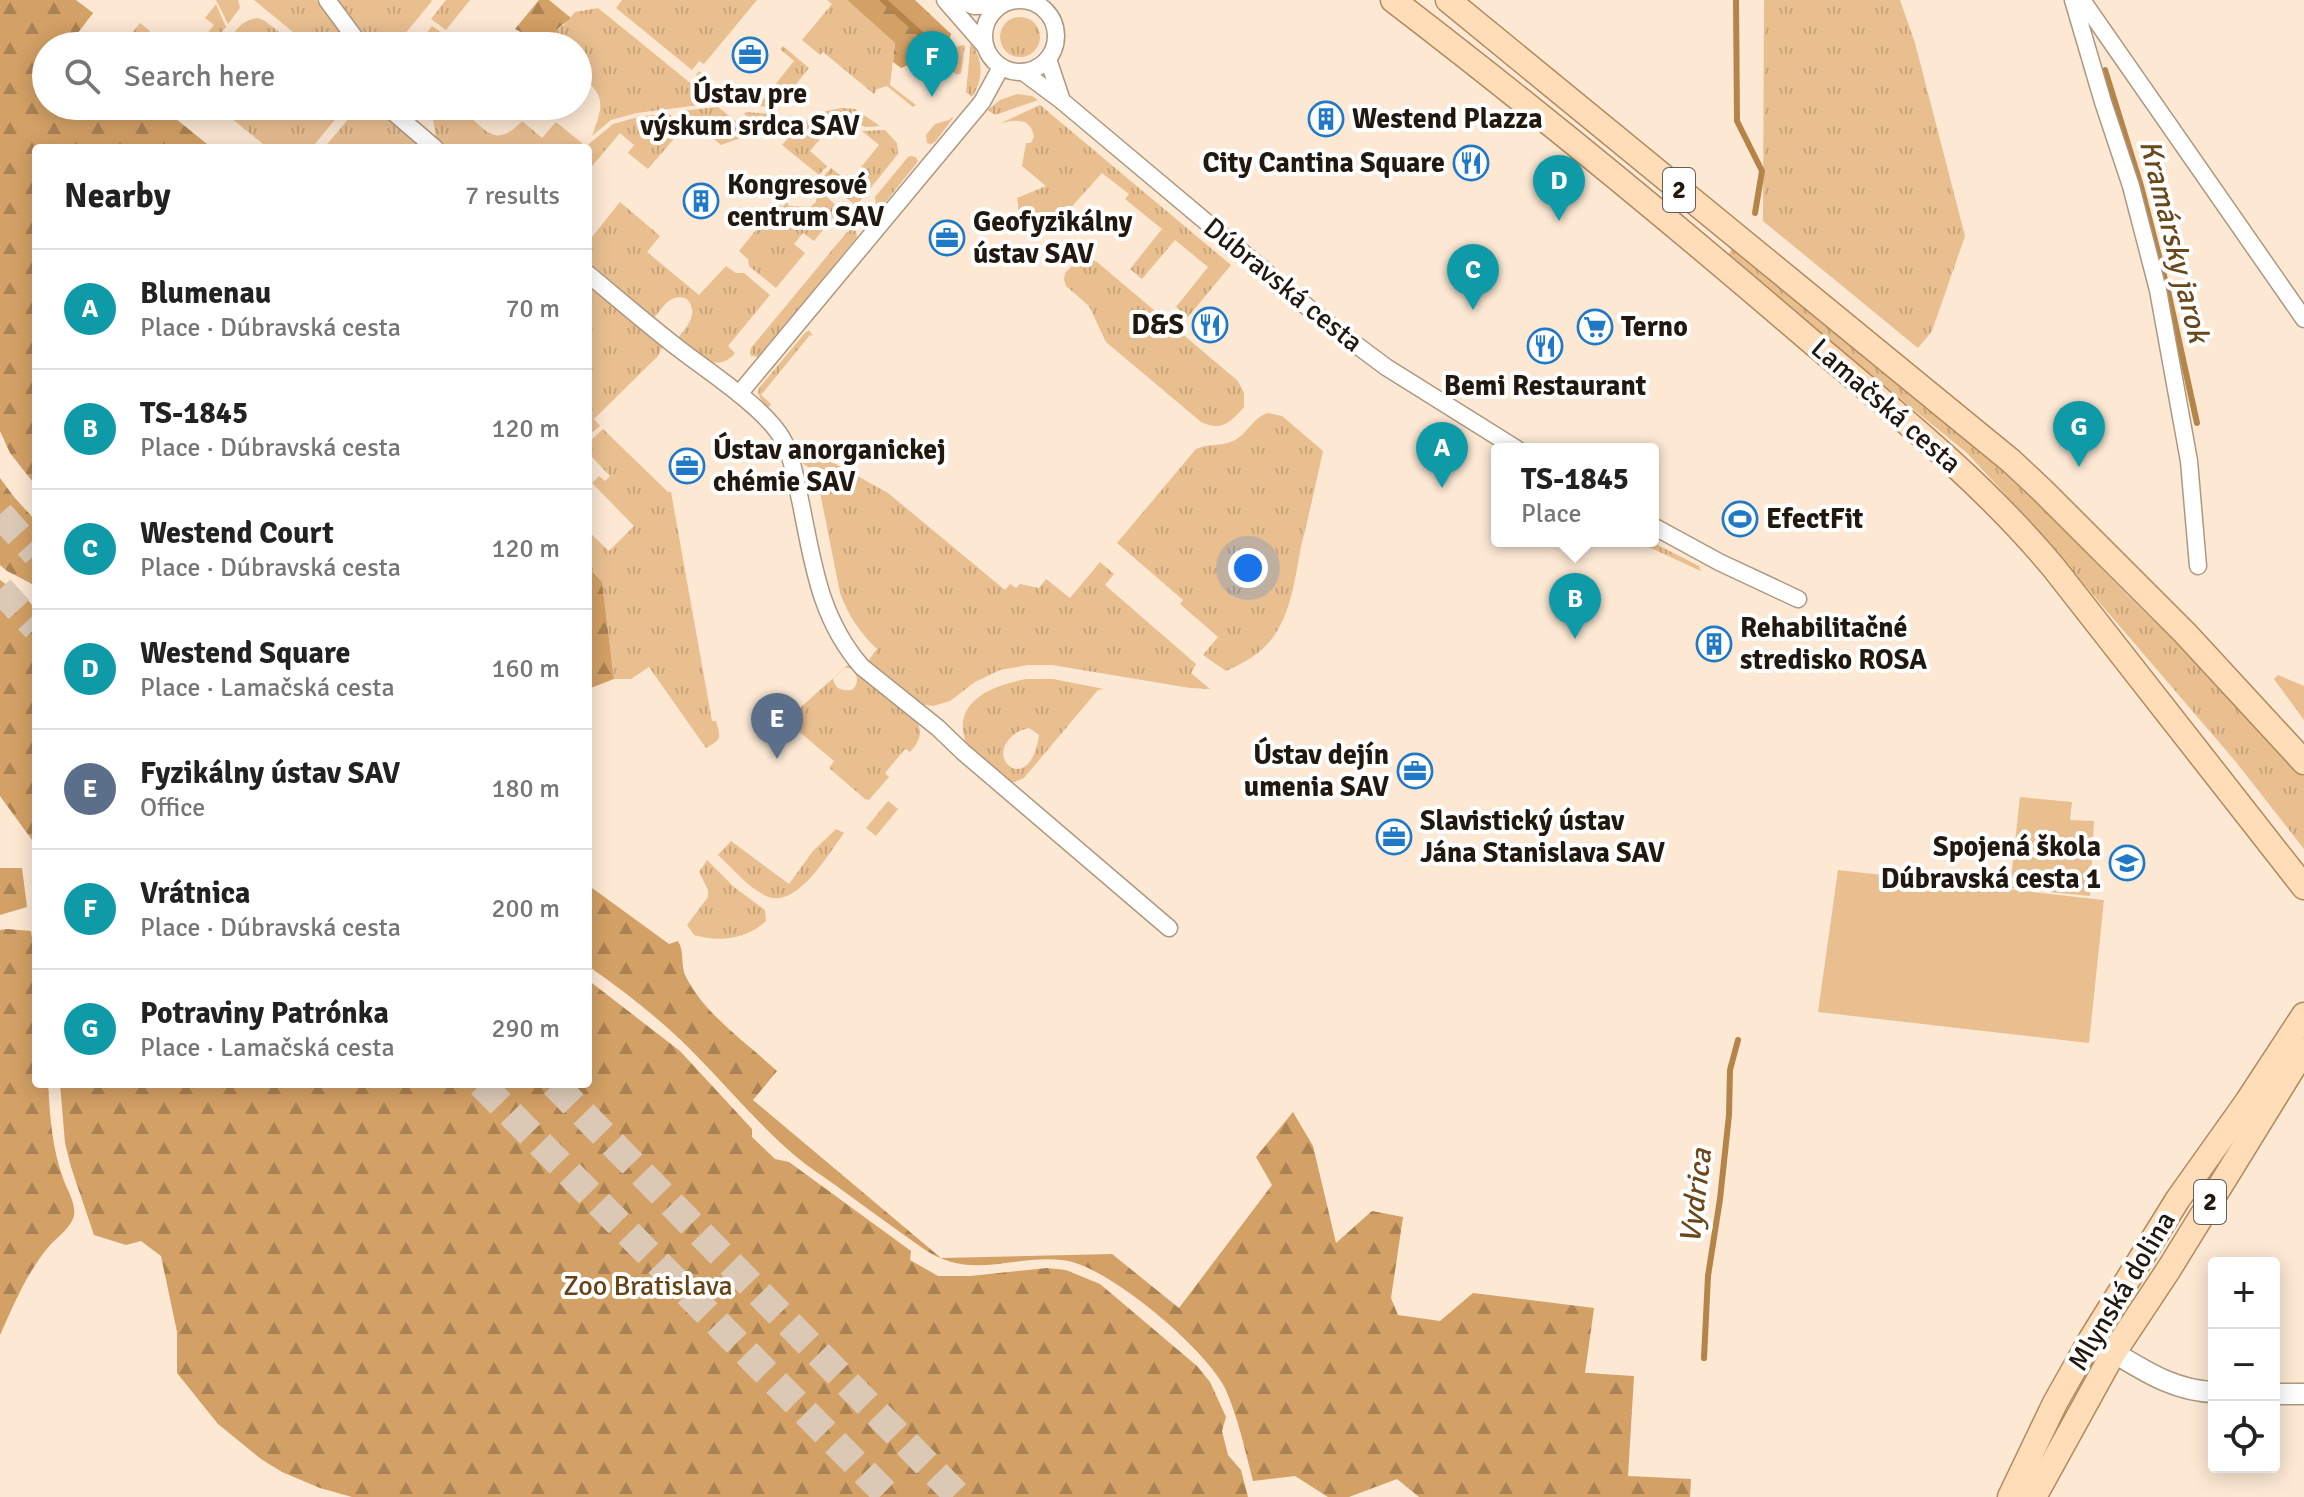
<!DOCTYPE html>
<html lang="en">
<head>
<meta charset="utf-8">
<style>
  body { margin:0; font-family:Signika,sans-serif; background:#f2f2f2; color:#222 }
  .controls { position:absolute; right:24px; bottom:24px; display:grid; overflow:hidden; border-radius:8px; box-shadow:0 4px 20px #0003 }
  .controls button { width:72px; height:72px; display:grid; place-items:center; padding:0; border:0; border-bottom:2px solid #e0e0e0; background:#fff; color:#222; font:40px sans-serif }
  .you { position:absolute; left:1248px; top:568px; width:28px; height:28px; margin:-20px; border:6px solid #fff; border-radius:50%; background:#1a73e8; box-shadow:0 0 0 12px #1a73e833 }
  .badge { display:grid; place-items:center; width:52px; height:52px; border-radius:50%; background:#2079c7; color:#fff; font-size:26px; font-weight:700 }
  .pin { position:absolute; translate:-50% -66px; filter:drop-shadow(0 2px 4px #0008) }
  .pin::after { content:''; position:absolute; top:42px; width:28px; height:24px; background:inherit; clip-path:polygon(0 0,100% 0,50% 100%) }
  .popup { position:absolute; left:1491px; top:443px; width:168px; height:104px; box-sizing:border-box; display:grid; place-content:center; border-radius:8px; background:#fff; filter:drop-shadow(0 2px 6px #0005); font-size:26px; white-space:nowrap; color:#767676 }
  .popup b { font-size:30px; color:#222 }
  .popup::after { content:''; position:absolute; left:50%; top:100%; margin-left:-16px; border:16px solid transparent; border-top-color:#fff }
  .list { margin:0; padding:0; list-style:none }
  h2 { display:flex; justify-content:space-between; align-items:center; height:104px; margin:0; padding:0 32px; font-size:34px }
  h2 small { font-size:26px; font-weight:400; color:#767676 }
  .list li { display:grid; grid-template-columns:52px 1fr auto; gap:24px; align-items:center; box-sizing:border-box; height:120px; padding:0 32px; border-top:2px solid #e0e0e0 }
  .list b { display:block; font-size:30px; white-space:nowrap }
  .list p { margin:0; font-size:26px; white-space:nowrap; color:#767676 }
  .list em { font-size:26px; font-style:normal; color:#767676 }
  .icon { flex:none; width:44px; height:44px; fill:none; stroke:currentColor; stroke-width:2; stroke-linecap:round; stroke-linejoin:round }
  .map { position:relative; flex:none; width:2304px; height:1497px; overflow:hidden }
  .search { position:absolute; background:#fff; box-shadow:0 4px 20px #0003; left:32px; top:32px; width:560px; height:88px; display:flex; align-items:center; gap:20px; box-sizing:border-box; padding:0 28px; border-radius:44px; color:#767676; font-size:30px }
  .panel { position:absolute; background:#fff; box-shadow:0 4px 20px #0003; left:32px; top:144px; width:560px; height:944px; border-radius:8px }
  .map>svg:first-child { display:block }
  .grass { fill:url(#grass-tufts); fill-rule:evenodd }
  .forest { fill:url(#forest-firs) }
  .pitch { fill:#e9bf90 }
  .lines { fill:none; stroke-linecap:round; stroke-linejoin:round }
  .stream { stroke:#b58449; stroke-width:6 }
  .motorway-tunnel { stroke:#dbc9b6; stroke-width:28; stroke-dasharray:28 14; stroke-linecap:butt }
  .minor-casing { stroke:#ae987f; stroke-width:19 }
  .tertiary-casing { stroke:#ae987f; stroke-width:23 }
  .primary-casing { stroke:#b18a5e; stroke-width:27 }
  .minor { stroke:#fff; stroke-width:16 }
  .tertiary { stroke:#fff; stroke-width:20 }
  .primary { stroke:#feddb8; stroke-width:24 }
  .labels { text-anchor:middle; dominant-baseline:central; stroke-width:8; stroke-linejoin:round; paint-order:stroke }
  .shield { fill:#fff; stroke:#645e57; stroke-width:2 }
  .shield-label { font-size:26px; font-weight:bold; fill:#21190f }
  .poi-label { font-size:28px; font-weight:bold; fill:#21190f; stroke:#fff; text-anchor:start }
  .street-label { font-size:28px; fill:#21190f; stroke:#fff }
  .park-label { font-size:28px; fill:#654315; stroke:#fff }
  .water-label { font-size:30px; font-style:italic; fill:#6b481b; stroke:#fff }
</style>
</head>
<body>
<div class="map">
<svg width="2304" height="1497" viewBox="0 0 2304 1497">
  <defs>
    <pattern id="grass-tufts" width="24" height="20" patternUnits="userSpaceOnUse" patternTransform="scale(2)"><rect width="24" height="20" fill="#e9bf90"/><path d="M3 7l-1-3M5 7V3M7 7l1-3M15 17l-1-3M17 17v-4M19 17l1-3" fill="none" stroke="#c8a47b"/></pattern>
    <pattern id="forest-firs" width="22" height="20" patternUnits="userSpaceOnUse" patternTransform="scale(2)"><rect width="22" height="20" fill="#d3a065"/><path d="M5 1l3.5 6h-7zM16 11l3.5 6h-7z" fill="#ab8252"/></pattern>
  </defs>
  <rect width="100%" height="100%" fill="#fce8d3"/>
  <g class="grass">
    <polygon points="216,0 238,0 240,8 228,24"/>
    <polygon points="254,0 316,0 335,22 347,46 310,46"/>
    <polygon points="336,0 430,0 432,1 395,46 374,46"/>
    <polygon points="446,0 470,0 446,30 431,19"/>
    <polygon points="622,0 757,0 704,64 699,61 692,70 616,8"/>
    <polygon points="827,0 847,0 895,43 890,85 916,105 913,107 887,86 877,89 874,94 823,52 820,55 802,40 832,4"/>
    <polygon points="1764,0 1900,0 1915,43 1965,236 1932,331 1918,348 1763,221"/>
    <polygon points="216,4 226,27 211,46 197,46 214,25 205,18"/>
    <path d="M 598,8 L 715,103 L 637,113 L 611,120 L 592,136 C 604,104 606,96 578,73 L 578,46 L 555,46 L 555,31 L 564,25 L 575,12 Z"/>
    <circle cx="1020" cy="37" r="20"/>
    <path d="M 258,18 L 265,21 L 297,46 L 229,46 C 232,31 243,19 258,18 Z"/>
    <polygon points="140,23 150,31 139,44 140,46 130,46 129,37"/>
    <polygon points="432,26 445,35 445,42 441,46 409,46 418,36 422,39"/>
    <path d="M 971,42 C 983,61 984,78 972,97 L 966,92 Z"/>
    <polygon points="963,45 965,46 961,73 957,75 936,58 937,53"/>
    <polygon points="783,46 809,68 780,104 773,107 732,105 696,75 699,71 719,88 724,82 738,93 743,87 762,101 794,61 780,49"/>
    <polygon points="1017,94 1032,96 1038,100 995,115 988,110 1000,100"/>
    <path d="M 1040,105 L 1231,265 L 1188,317 L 1176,307 L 1208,267 L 1175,240 L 1142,279 L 1130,269 L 1162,229 L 1125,199 L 1129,194 L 1102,173 L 1048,233 L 1019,211 L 1017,198 L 1046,186 L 1022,166 L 1026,143 L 1031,143 L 1034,137 C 1031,118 1017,119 1001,123 Z"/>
    <polygon points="216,106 346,106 315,144 292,144 289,148 268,148"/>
    <path d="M 431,106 C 439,106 450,104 457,108 C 483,122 492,154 522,121 L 542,138 L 556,122 L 583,144 L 577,148 L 448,148 L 436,138 Z"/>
    <polygon points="718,107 747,130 746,136 721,145 680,111"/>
    <polygon points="361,108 376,110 422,148 324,148 355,111"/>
    <path d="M 842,108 L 855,109 L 880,126 L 865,127 L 861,125 L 858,128 L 840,115 L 810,151 L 827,166 L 819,175 L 782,145 C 803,122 809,113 842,108 Z"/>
    <polygon points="746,112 772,114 775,120 768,130 765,131 744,114"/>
    <polygon points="668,113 685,126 648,169 628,153 634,145 620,133 588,171 588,148 584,148 613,124 638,117"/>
    <polygon points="952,117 953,118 935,142 931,144 927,143 926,135 935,124 949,120"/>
    <polygon points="885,130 897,143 898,154 856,206 822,178 831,168 849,182 879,145 862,131"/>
    <polygon points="911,156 916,157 918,161 916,164 884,204 876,205 875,197 908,157"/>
    <polygon points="818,189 840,209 814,241 803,233 794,244 805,253 776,288 749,266 748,259 739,251 778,203 782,207 787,202 789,206 810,207 816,202"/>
    <path d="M 620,202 L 660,236 L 647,252 L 699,295 L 726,266 L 736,273 L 744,273 L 770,295 L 728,346 L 735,353 C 716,376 694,352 678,338 C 688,325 699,314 687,299 C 670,292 664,307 654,318 L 588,265 L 588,242 Z"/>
    <polygon points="851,230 856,231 857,237 759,357 751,356 750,352 751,348 847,232"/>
    <polygon points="1732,249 2020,485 2128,596 2224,689 2304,776 2304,849 2236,762 2028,519 1967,453 1814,328 1728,255"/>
    <path d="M 1086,257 L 1097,262 L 1238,381 L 1244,393 L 1244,407 C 1231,422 1222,432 1201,422 L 1106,342 L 1089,306 L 1066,286 L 1064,280 L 1065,273 L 1079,259 Z"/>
    <polygon points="588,285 659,343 662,347 658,356 594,419 600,426 588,436"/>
    <polygon points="809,330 813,336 810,335 761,395 771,404 769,407 764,406 758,393 759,388 804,334"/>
    <path d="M 1268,413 L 1282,416 L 1323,451 C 1316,483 1309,515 1301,547 C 1295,578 1291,615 1271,640 C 1259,655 1243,663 1226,671 L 1203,655 L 1218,637 L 1180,604 L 1183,600 L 1117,543 L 1196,449 C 1208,443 1221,447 1233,441 C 1248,434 1253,417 1268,413 Z"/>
    <path d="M 603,429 L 668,492 L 671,492 L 712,721 L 716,721 C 721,739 722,739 706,748 L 649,667 L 631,679 L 614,679 L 602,582 L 588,567 L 588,531 L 609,551 L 634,526 L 592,483 L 599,476 L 605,481 L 610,476 L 588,453 L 588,443 Z"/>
    <path d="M 792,444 L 832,462 L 888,493 L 1005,590 L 1010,584 L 1016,588 L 1020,584 L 1039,588 L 1046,579 L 1070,598 L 1100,562 L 1114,574 L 1105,585 L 1196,664 L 1191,673 L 1210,689 L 1190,688 L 1052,665 L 1028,665 L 1000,670 L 975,682 L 950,701 L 933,706 L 915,703 L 866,664 L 877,649 C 860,633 848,615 840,593 L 816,472 L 799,461 Z"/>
    <polygon points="1635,541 1650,541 1699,566 1701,571"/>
    <path d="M 849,664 L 913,717 C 925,730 920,741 910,752 L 905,749 L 885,773 L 889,777 L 869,800 L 865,799 L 829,768 L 834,761 L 796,729 L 792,715 ZM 844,668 L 850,668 C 858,674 860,683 852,690 C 841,691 835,689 833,678 Z"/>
    <polygon points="2278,675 2304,686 2304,720 2274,679"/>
    <path d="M 1026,679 L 1053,679 L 1104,689 L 1098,690 L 1024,778 L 1015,782 L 1009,782 C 997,772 979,762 969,749 C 966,744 964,737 963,731 C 959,697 999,684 1026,679 ZM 1029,728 L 1039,735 C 1031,792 991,765 1007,742 C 1013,734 1019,730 1029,728 Z"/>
    <polygon points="888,801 898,809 876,836 866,828"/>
    <path d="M 836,829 L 844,833 C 828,854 797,910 766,896 C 749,888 732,868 718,855 L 731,841 L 789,884 L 813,851 Z"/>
    <path d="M 707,860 L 734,887 L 765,910 L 766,921 C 746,940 718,942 694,935 L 687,925 L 708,897 L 708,890 L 699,872 Z"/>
  </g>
  <g class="forest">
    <polygon points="0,0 76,0 93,13 74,38 84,46 46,46 46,106 160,106 212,148 36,148 36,486 10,453 0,431"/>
    <polygon points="539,0 549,0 571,18 555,31 555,46 541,43 515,29"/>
    <polygon points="847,0 915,0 951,34 949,41 914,53 921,60 901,68 893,62 895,43"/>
    <polygon points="0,478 14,497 36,521 36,586 7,571 0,565"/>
    <polygon points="588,567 602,582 614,679 588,689"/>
    <polygon points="0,580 29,601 36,611 36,866 32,840 0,796"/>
    <polygon points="0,868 22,868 27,907 0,915"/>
    <path d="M 588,885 L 669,944 L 678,941 C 685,952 680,965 686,977 C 705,1015 746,1042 777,1071 L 753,1100 L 941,1258 L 1112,1254 L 1179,1308 L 1272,1185 L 1256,1157 L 1293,1112 L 1313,1146 L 1336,1243 L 1372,1211 L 1403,1217 L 1391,1298 L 1398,1315 L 1440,1321 L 1473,1293 L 1594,1308 L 1585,1373 L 1634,1376 L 1628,1476 L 1691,1479 L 1690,1497 L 1419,1497 L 1397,1479 L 1349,1497 L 1328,1497 L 1295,1476 L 1253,1481 C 1245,1450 1238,1417 1225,1388 C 1206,1349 1105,1263 1062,1260 C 1008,1255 970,1282 921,1247 C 894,1228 868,1209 842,1190 C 826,1178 808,1167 793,1154 C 756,1122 725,1084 691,1050 C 660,1019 624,991 588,966 Z"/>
    <path d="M 7,929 L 31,931 L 36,965 L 36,1084 L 48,1084 C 50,1117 52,1149 64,1181 C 68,1191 76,1204 74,1216 C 71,1227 59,1236 51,1244 C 28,1270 14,1304 0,1335 L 0,930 Z"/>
    <polygon points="588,980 680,1051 752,1129 752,1137 775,1159 789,1162 911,1251 910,1260 938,1276 970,1276 1047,1268 1066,1270 1100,1284 1197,1366 1210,1382 1226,1417 1222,1431 1228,1455 1241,1470 1248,1497 352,1497 320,1488 282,1472 261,1459 218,1424 177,1373 177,1332 161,1256 141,1241 126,1245 94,1235 71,1167 65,1143 60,1084 588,1084"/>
  </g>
  <g class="pitch">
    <polygon points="2020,797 2072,802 2070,820 2094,821 2090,896 2010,888"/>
    <polygon points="1838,870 2104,900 2089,1043 1818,1012"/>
  </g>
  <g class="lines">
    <g class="stream">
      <polyline points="883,0 932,44"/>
      <polyline points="1736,0 1737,121 1762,171 1755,213"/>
      <polyline points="341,32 349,46"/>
      <polyline points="2105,70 2141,186 2168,291 2197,423"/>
      <polyline points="1704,1358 1708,1276 1720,1199 1729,1115 1730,1070 1738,1040"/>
    </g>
    <g class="motorway-tunnel">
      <polyline points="0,514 36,554"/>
      <polyline points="0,589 36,628"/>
      <polyline points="481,1084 889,1497"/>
      <polyline points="554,1084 959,1497"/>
    </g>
    <g class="minor-casing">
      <g id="minor">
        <polyline points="327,0 361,46"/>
        <polyline points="945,0 985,46"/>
        <polyline points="959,0 974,6 1001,5"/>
        <polyline points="2073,0 2103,102 2131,186 2158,290 2189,461 2198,566"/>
        <polyline points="2082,0 2304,319"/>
        <circle cx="1020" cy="36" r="36"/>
        <polyline points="1048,59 1062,101"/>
        <polyline points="1023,72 1062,101 1323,320 1386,367 1517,449"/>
        <polyline points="386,106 435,148"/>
        <path d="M 588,274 C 618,299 647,324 678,348 C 706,370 767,409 783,440 C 793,459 796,482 801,504 C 813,564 820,619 862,667 L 938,728 L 963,752 L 1169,928"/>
        <polyline points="739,394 982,102 1001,67"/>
        <polyline points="1653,526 1719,562 1798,599"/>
      </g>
    </g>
    <g class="tertiary-casing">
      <g id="tertiary">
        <path d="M 2101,1345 C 2138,1366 2170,1391 2214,1392"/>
        <polyline points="2274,1394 2304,1394"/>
      </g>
    </g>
    <g class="primary-casing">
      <g id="primary">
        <path d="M 1393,0 C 1534,108 1671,221 1806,337 C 1892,410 1982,481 2054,568 L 2304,887"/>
        <polyline points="1448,0 2011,461 2042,490 2185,633 2304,762"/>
        <polyline points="2010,1497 2055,1403 2091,1339 2178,1199 2247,1102 2304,1015"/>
        <polyline points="2034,1497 2114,1352 2169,1269 2304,1050"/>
      </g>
    </g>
    <use href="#minor" class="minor"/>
    <use href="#tertiary" class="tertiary"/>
    <use href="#primary" class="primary"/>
  </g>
  <defs>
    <g id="office-ring" transform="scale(1.8)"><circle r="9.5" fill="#fff" stroke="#2079c7" stroke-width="1.5"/><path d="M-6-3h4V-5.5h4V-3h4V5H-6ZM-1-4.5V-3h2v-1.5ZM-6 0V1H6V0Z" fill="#2079c7"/></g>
    <g id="building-ring" transform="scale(1.8)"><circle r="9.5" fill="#fff" stroke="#2079c7" stroke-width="1.5"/><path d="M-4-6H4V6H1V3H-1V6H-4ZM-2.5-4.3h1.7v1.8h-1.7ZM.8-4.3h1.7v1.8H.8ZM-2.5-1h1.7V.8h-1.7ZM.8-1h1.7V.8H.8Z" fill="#2079c7"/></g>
    <g id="restaurant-ring" transform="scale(1.8)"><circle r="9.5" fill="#fff" stroke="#2079c7" stroke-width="1.5"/><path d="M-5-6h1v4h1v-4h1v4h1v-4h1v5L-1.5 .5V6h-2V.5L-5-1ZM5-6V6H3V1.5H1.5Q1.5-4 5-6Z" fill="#2079c7"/></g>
    <g id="supermarket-ring" transform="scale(1.8)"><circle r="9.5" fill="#fff" stroke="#2079c7" stroke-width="1.5"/><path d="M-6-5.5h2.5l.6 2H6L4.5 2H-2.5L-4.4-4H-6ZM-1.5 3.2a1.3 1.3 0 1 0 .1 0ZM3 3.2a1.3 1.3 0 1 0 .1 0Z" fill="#2079c7"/></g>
    <g id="stadium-ring" transform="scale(1.8)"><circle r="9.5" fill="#fff" stroke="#2079c7" stroke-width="1.5"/><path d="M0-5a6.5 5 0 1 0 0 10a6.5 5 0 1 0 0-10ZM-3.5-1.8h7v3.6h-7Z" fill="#2079c7"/></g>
    <g id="school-ring" transform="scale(1.8)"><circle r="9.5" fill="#fff" stroke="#2079c7" stroke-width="1.5"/><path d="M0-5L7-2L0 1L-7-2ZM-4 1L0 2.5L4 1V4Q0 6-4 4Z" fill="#2079c7"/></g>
  </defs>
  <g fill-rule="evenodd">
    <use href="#office-ring" x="750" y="55"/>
    <use href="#building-ring" x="1326" y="119"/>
    <use href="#restaurant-ring" x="1471" y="163"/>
    <use href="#building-ring" x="701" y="201"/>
    <use href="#office-ring" x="947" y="238"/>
    <use href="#restaurant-ring" x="1210" y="325"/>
    <use href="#supermarket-ring" x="1595" y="327"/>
    <use href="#restaurant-ring" x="1545" y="346"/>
    <use href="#office-ring" x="687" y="466"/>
    <use href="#stadium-ring" x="1740" y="519"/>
    <use href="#building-ring" x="1714" y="644"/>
    <use href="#office-ring" x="1415" y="771"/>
    <use href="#office-ring" x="1394" y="837"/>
    <use href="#school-ring" x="2127" y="863"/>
  </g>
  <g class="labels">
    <g class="shield">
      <rect x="1663" y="168" width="32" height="44" rx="6"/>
      <rect x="2194" y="1180" width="32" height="44" rx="6"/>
    </g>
    <g class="shield-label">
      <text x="1679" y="190">2</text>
      <text x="2210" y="1202">2</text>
    </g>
    <g class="poi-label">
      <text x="750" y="94" text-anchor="middle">Ústav pre<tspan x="750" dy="32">výskum srdca SAV</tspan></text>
      <text x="1352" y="119">Westend Plazza</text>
      <text x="1445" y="163" text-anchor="end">City Cantina Square</text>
      <text x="727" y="185">Kongresové<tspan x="727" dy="32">centrum SAV</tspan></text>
      <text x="973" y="222">Geofyzikálny<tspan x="973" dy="32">ústav SAV</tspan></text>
      <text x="1184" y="325" text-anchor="end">D&amp;S</text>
      <text x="1621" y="327">Terno</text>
      <text x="1545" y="386" text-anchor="middle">Bemi Restaurant</text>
      <text x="713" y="450">Ústav anorganickej<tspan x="713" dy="32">chémie SAV</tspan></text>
      <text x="1766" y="519">EfectFit</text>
      <text x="1740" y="628">Rehabilitačné<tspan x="1740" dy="32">stredisko ROSA</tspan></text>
      <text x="1389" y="755" text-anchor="end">Ústav dejín<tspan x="1389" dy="32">umenia SAV</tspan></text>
      <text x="1420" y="821">Slavistický ústav<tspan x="1420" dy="32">Jána Stanislava SAV</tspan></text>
      <text x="2101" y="847" text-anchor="end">Spojená škola<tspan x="2101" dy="32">Dúbravská cesta 1</tspan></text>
    </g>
    <g class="street-label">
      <text transform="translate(1283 285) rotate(39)">Dúbravská cesta</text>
      <text transform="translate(1886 406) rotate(41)">Lamačská cesta</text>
      <text transform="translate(2122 1291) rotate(-59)">Mlynská dolina</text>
    </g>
    <g class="park-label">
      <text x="648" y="1286">Zoo Bratislava</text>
    </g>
    <g class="water-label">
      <text transform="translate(2174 241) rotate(76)">Kramársky jarok</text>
      <text transform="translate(1696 1196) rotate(-83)">Vydrica</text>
    </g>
  </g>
</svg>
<div class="controls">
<button>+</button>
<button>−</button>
<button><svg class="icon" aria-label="locate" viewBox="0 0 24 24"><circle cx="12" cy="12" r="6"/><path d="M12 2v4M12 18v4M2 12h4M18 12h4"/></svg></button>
</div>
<div class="you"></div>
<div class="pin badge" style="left:1442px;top:488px;background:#0f9aa8">A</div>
<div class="pin badge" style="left:1575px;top:639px;background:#0f9aa8">B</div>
<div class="popup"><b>TS-1845</b>Place</div>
<div class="pin badge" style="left:1473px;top:310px;background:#0f9aa8">C</div>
<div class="pin badge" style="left:1559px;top:221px;background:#0f9aa8">D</div>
<div class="pin badge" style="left:777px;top:759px;background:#5c6f8a">E</div>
<div class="pin badge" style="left:932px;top:97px;background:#0f9aa8">F</div>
<div class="pin badge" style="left:2079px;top:467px;background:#0f9aa8">G</div>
<div class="search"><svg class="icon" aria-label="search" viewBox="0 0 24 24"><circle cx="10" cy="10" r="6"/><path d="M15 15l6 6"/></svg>Search here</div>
<section class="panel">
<h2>Nearby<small>7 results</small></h2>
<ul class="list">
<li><span class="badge" style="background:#0f9aa8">A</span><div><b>Blumenau</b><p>Place · Dúbravská cesta</p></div><em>70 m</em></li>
<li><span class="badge" style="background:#0f9aa8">B</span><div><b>TS-1845</b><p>Place · Dúbravská cesta</p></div><em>120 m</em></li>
<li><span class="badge" style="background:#0f9aa8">C</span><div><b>Westend Court</b><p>Place · Dúbravská cesta</p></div><em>120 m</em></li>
<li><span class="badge" style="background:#0f9aa8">D</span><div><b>Westend Square</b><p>Place · Lamačská cesta</p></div><em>160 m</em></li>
<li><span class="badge" style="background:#5c6f8a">E</span><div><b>Fyzikálny ústav SAV</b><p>Office</p></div><em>180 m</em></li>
<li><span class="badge" style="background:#0f9aa8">F</span><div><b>Vrátnica</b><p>Place · Dúbravská cesta</p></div><em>200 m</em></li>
<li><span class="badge" style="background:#0f9aa8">G</span><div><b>Potraviny Patrónka</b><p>Place · Lamačská cesta</p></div><em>290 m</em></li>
</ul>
</section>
</div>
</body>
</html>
